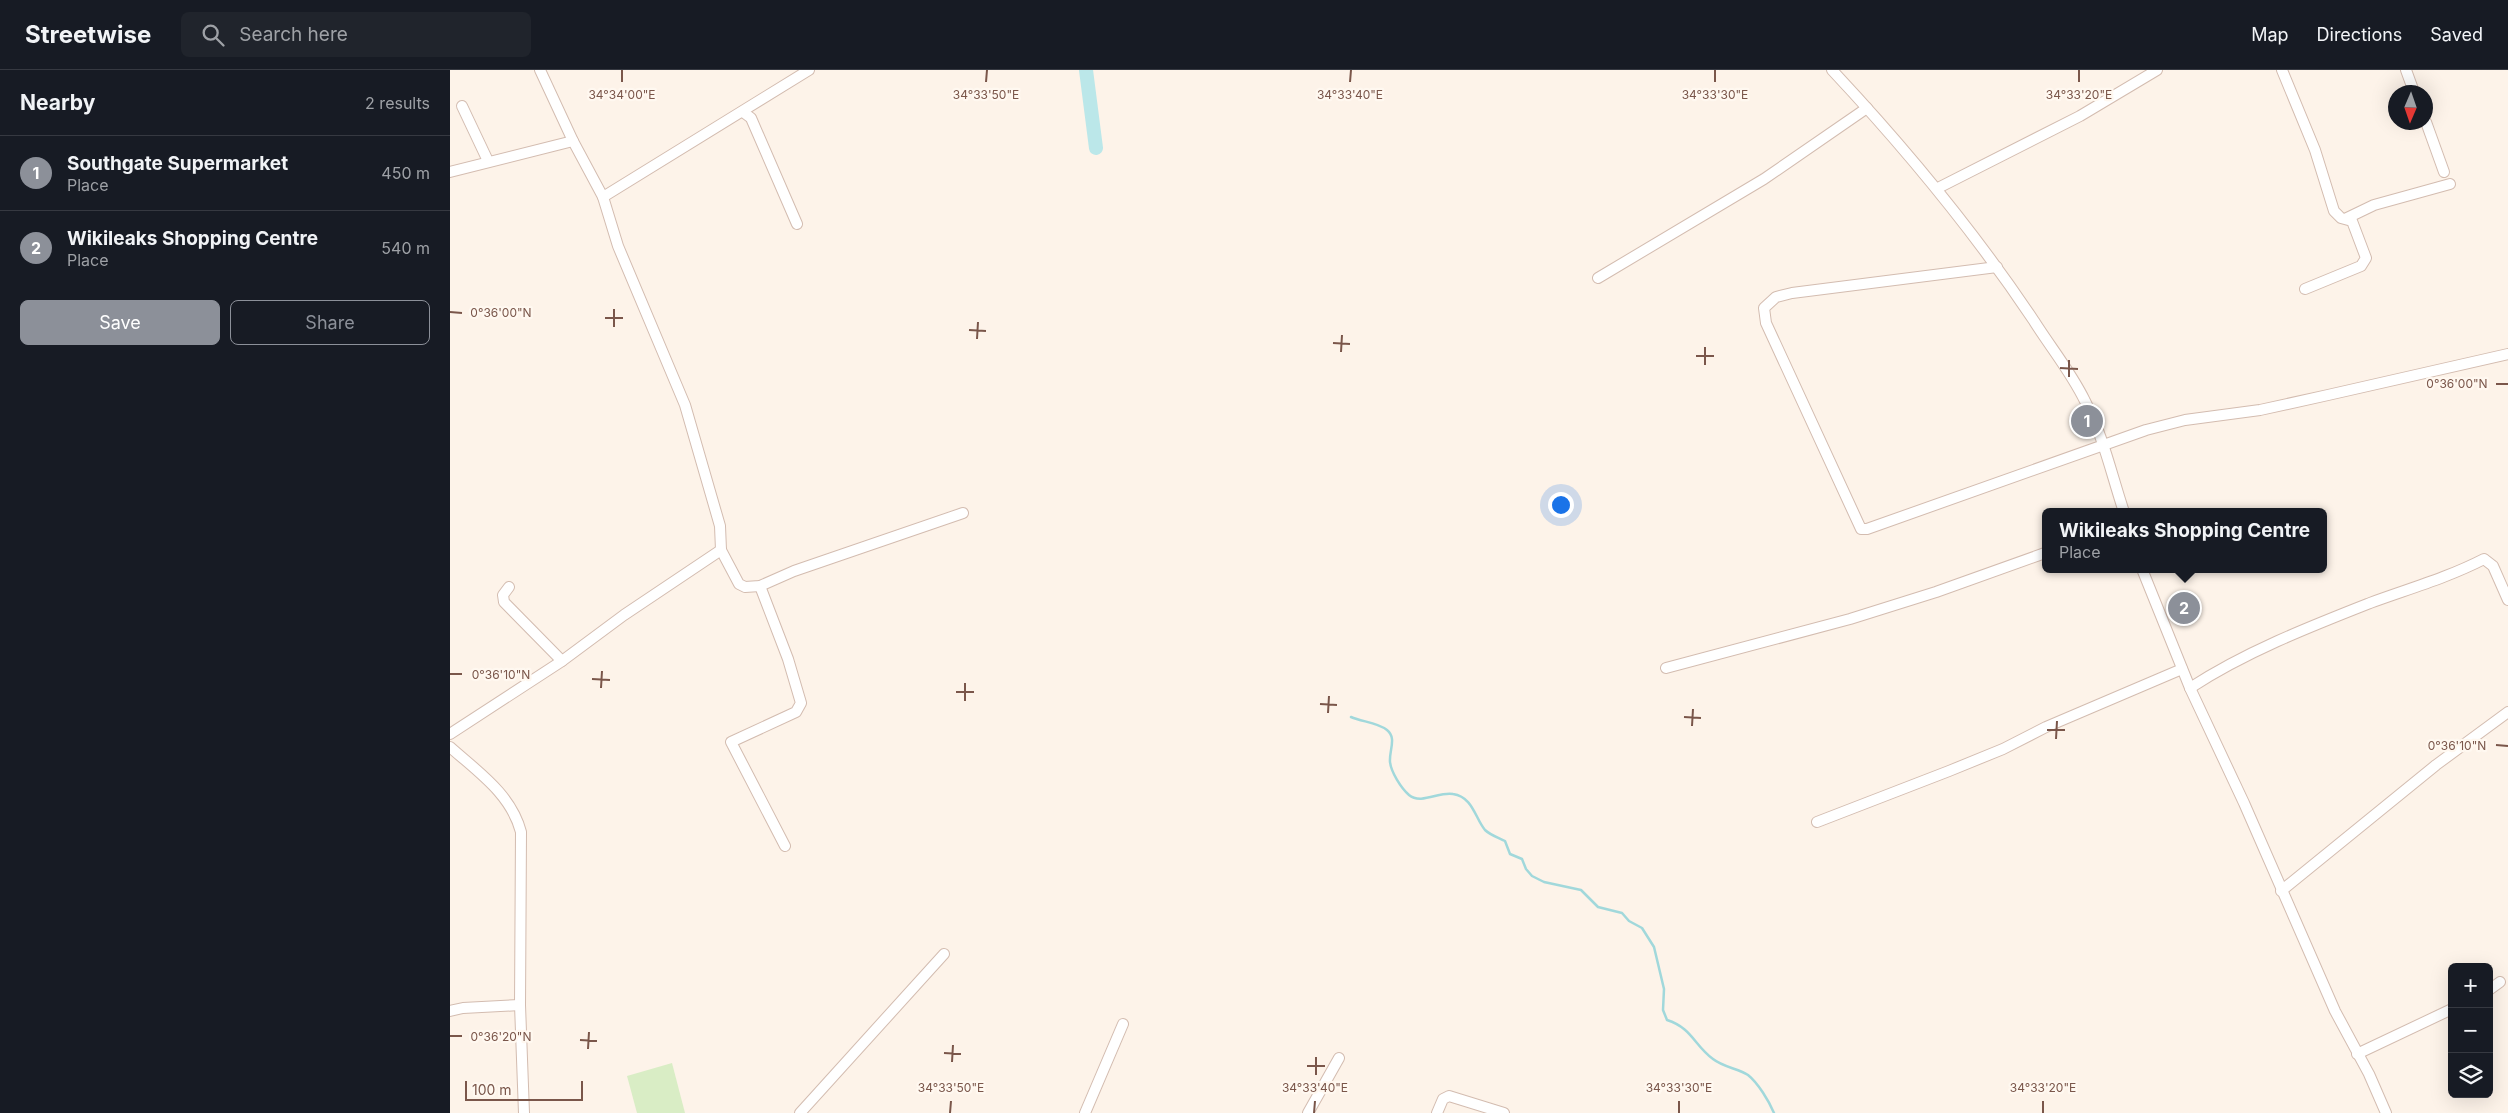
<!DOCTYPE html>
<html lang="en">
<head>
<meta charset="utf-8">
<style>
  body { margin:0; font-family:Inter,sans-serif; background:#20242c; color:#f1f3f6 }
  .controls { position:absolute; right:15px; bottom:15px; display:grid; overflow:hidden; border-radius:8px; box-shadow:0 5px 20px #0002 }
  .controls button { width:45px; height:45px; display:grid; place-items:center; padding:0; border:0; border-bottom:1px solid #363941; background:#171b24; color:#f1f3f6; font:25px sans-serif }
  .compass { position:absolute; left:1938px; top:15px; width:45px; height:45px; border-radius:50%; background:#171b24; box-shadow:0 5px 20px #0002; rotate:182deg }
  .scale { position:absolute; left:15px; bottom:12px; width:118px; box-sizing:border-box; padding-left:5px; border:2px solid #7a564a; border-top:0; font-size:14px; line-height:18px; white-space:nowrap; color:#7a564a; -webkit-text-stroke:4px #fff8f0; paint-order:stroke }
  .you { position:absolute; left:1110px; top:434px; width:18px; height:18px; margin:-12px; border:4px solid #fff; border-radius:50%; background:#1a73e8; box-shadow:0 0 0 8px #1a73e833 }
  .badge { display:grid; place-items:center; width:32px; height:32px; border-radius:50%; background:#8c9099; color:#fff; font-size:16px; font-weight:700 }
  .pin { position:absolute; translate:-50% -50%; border:2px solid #fff; box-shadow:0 1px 5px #0006 }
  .popup { position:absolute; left:1592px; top:438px; width:285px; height:65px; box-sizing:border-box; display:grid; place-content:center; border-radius:8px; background:#171b24; filter:drop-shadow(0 1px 4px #0005); font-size:16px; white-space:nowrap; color:#9ea1a6 }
  .popup b { font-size:19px; color:#f1f3f6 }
  .popup::after { content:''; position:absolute; left:50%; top:100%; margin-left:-10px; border:10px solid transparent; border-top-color:#171b24 }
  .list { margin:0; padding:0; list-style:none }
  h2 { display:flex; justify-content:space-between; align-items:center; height:65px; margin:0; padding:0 20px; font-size:21px }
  h2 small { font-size:16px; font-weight:400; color:#9ea1a6 }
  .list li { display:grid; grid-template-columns:32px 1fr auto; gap:15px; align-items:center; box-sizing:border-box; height:75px; padding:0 20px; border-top:1px solid #363941 }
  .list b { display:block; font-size:19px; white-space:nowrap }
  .list p { margin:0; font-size:16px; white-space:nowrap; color:#9ea1a6 }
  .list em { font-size:16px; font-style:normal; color:#9ea1a6 }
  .actions { display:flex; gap:10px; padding:15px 20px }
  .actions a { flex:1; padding:11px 0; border:1px solid #8c9099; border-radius:8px; text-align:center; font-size:18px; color:#8c9099 }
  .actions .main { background:#8c9099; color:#fff }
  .icon { flex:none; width:28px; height:28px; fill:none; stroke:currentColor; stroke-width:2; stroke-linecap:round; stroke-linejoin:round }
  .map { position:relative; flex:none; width:2058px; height:1043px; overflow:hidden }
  header { display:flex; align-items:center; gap:30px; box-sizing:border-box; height:70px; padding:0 25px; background:#171b24; border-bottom:1px solid #363941 }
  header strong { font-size:24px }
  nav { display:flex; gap:28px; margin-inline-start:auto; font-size:18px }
  .search { width:350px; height:45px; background:#20242c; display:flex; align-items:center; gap:12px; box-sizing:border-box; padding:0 18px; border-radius:8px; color:#9ea1a6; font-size:19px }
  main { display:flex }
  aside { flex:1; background:#171b24 }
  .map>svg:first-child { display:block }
  .green { fill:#d9edc5 }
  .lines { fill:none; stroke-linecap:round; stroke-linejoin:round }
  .stream { stroke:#a1d8db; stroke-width:2.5 }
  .river { stroke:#bbe7e9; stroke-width:14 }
  .minor-casing { stroke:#d3bcb0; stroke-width:12 }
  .minor { stroke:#fff; stroke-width:10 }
  .ticks { fill:none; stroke:#7a564a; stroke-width:2 }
  .ticks-label { font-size:12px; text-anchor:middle; fill:#7a564a; stroke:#fff8f0; stroke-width:4.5; stroke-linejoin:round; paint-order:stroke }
</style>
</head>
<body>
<header>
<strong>Streetwise</strong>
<div class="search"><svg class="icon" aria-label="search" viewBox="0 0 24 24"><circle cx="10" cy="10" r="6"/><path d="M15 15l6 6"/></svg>Search here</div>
<nav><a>Map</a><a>Directions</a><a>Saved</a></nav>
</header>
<main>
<aside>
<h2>Nearby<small>2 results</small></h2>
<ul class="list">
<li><span class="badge">1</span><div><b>Southgate Supermarket</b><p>Place</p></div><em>450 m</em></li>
<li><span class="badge">2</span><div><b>Wikileaks Shopping Centre</b><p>Place</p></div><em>540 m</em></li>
</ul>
<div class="actions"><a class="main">Save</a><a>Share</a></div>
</aside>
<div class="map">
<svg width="2058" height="1043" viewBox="0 0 2058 1043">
  <rect width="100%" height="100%" fill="#fdf3e9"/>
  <polygon class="green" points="222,993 235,1043 187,1043 177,1006"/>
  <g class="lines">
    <path class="stream" d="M 901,647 C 912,652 927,652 937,660 C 947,668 939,680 940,692 C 941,702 951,718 959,725 C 971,735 990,721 1003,724 C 1023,727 1025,748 1035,760 C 1040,765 1049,768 1055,771 L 1060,784 L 1072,789 L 1076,799 L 1082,806 L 1094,812 L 1131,820 L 1148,837 L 1172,843 L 1179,851 L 1192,858 L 1204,877 L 1214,919 L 1213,940 L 1217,950 C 1242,958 1244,975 1263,989 C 1273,997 1289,999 1298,1005 C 1308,1013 1319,1031 1324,1043"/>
    <polyline class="river" points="636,0 646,78"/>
    <g class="minor-casing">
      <g id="minor">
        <polyline points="90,0 123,71 153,127 359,0"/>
        <path d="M 1382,0 C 1456,79 1524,161 1584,251 C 1601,278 1621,302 1635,331 C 1654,368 1661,403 1674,442"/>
        <polyline points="1832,0 1865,80 1884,141 1891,148 1902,151 1916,188 1911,196 1855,219"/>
        <polyline points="1956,0 1964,22"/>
        <polyline points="12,36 38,91"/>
        <polyline points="293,42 301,48 347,154"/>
        <polyline points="1976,52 1994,102"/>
        <polyline points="0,102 123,71"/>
        <polyline points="1488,118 1630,46 1707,0"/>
        <polyline points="153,127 168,176 235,335 270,456 271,480 289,514 295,517 310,516 344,501 513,443"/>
        <polyline points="1897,148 1924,135 2000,114"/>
        <polyline points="1547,197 1342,223 1326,227 1314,238 1316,253 1411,459 1417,459 1696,360 1735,350 1810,340 1878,325 2058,284"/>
        <polyline points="1148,208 1314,109 1417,38"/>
        <polyline points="1692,499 1740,618 1794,733 1885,941 1919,1004 1936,1043"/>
        <polyline points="310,516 338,589 351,633 346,642 281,672 335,776"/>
        <polyline points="59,517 53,525 54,532 112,591"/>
        <polyline points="1216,598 1400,549 1486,522 1595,483"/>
        <path d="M 1740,618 C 1795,582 1859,557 1920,533 C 1958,519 1997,508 2034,489 L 2043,496 L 2058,530"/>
        <polyline points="0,664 112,591 174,545 271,480"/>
        <path d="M 0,677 C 28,702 61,724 71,762 L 70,935 L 74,1043"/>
        <polyline points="1367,752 1499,701 1553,679 1596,657 1732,599"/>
        <polyline points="1831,821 1986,695 2058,642"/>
        <polyline points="2039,920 2050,912"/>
        <polyline points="0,941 13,938 70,935"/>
        <polyline points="1907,984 2002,939"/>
        <polyline points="350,1043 494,884"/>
        <polyline points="635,1043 673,954"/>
        <polyline points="858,1043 889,988"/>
        <polyline points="987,1043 993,1029 999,1026 1054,1043"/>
      </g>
    </g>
    <use href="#minor" class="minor"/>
  </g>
  <path class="ticks" d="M 172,12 L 172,0M 536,12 L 537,0M 900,12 L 901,0M 1265,12 L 1265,0M 1629,12 L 1629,0M 0,242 L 12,243M 155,248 L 173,248M 164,257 L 164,239M 519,260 L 536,261M 527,269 L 528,252M 883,273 L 900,274M 891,282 L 892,265M 1246,286 L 1264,286M 1255,295 L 1255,277M 1610,298 L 1628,299M 1619,307 L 1619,290M 2046,314 L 2058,314M 0,604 L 12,604M 142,609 L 160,610M 151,618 L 152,601M 506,622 L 524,622M 515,631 L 515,613M 870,634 L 887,635M 878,643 L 879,626M 1234,647 L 1251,648M 1242,656 L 1243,639M 1597,660 L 1615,660M 1606,669 L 1607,651M 2046,675 L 2058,676M 0,966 L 12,966M 130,970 L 147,971M 138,979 L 139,962M 494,983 L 511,984M 502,992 L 503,975M 857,996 L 875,996M 866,1005 L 866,987M 500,1043 L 501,1031M 864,1043 L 865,1031M 1229,1043 L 1229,1031M 1593,1043 L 1593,1031"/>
  <g class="ticks-label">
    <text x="172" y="29">34°34'00"E</text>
    <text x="536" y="29">34°33'50"E</text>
    <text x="900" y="29">34°33'40"E</text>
    <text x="1265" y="29">34°33'30"E</text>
    <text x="1629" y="29">34°33'20"E</text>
    <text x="51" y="247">0°36'00"N</text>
    <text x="2007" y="318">0°36'00"N</text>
    <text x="51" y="609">0°36'10"N</text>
    <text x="2007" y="680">0°36'10"N</text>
    <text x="51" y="971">0°36'20"N</text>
    <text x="501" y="1022">34°33'50"E</text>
    <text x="865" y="1022">34°33'40"E</text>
    <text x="1229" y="1022">34°33'30"E</text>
    <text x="1593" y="1022">34°33'20"E</text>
  </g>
</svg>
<div class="controls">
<button>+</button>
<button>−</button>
<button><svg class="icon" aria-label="layers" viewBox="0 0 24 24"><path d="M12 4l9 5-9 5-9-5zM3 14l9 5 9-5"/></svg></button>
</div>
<svg class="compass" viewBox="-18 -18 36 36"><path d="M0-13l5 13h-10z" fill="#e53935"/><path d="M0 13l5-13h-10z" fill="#9ea1a6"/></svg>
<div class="scale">100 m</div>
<div class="you"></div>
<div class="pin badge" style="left:1637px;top:351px">1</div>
<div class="pin badge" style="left:1734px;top:538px">2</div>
<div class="popup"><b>Wikileaks Shopping Centre</b>Place</div>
</div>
</main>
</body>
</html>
